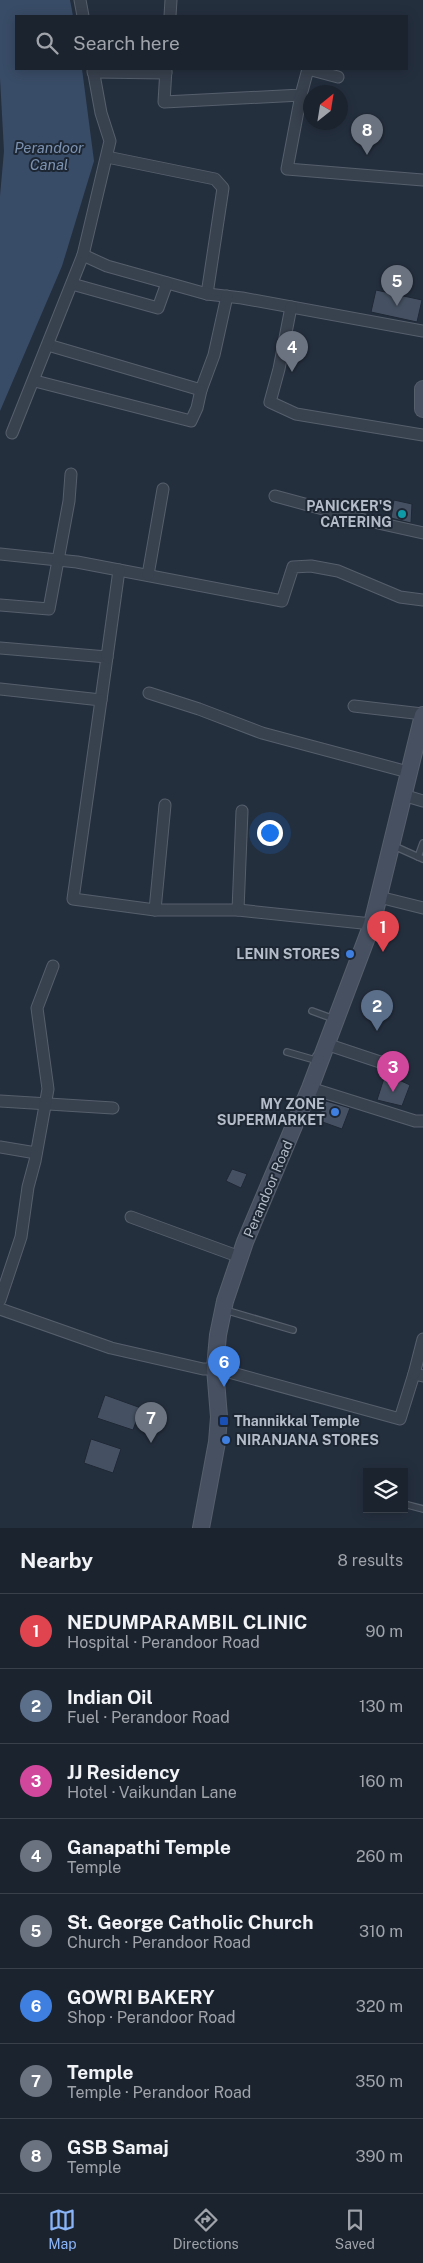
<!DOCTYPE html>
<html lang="en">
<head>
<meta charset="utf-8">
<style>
  body { margin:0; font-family:"Public Sans",sans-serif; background:#282f3a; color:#f1f3f6 }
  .controls { position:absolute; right:15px; bottom:15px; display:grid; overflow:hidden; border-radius:0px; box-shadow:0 2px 12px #0003 }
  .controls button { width:45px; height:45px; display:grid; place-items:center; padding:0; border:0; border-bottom:1px solid #39404a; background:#1b232e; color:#f1f3f6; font:25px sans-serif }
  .compass { position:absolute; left:303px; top:85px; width:45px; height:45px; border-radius:50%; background:#1b232e; box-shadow:0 2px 12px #0003; rotate:30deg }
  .you { position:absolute; left:269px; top:832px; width:18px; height:18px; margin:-12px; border:4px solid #fff; border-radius:50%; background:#1a73e8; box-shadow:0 0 0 8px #1a73e833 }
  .badge { display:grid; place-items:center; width:32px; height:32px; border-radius:50%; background:#8ab4f8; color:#fff; font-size:16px; font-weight:700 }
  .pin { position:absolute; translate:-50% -41px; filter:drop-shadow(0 1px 2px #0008) }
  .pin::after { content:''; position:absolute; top:26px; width:18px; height:15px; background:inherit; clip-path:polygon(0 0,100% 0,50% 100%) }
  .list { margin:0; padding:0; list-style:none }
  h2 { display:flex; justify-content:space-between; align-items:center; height:65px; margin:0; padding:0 20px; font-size:21px }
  h2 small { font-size:16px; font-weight:400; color:#a0a4aa }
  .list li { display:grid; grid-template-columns:32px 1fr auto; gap:15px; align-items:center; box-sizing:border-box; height:75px; padding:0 20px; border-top:1px solid #39404a }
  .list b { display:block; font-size:19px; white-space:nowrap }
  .list p { margin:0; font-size:16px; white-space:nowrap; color:#a0a4aa }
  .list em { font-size:16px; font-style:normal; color:#a0a4aa }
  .icon { flex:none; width:28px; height:28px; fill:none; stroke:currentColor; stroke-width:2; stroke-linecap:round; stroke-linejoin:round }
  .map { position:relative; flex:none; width:423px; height:1528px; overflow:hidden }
  .search { position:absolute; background:#1b232e; box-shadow:0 2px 12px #0003; left:15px; right:15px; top:15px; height:55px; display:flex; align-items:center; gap:12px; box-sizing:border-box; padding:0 18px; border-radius:0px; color:#a0a4aa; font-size:19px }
  .sheet { height:665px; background:#1b232e }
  nav { display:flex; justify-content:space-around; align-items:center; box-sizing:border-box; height:70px; border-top:1px solid #39404a; background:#1b232e; font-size:14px; color:#a0a4aa }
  nav a { display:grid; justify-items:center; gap:2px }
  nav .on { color:#8ab4f8 }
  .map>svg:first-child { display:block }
  .water { fill:#394c67 }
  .building { fill:#455162; stroke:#1f2835 }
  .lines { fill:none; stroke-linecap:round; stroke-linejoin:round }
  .lane-casing { stroke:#565f6c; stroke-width:8 }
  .street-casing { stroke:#565f6c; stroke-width:13 }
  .secondary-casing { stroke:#565f6c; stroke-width:18 }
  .lane { stroke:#38414e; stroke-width:5.5 }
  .street { stroke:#38414e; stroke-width:11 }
  .secondary { stroke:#465061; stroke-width:16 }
  .culture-dot { fill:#0f9aa8; stroke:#1d2633; stroke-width:2 }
  .shop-dot { fill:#3f7fe0; stroke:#1d2633; stroke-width:2 }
  .transit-dot { fill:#1a4fb4; stroke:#1d2633; stroke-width:2 }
  .labels { text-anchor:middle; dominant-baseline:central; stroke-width:4; stroke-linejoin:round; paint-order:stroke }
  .poi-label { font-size:14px; font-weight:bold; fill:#b4bcc9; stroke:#1d2633; text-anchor:end }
  .street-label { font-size:14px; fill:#b4bcc9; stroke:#1d2633 }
  .water-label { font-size:15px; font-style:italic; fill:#7c92b1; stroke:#1d2633 }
</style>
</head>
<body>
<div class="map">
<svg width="423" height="1528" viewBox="0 0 423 1528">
  <rect width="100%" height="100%" fill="#242f3e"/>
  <polygon class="water" points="0,0 70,0 73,16 16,16 16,69 82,69 94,161 62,266 0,411 0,196 4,151 0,78"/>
  <g class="building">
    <polygon points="376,290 422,300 417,322 371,312"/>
    <polygon points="394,500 412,504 411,523 391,518"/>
    <polygon points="397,1071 401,1072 399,1080 410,1085 402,1106 377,1100 386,1072 393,1073"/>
    <polygon points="326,1101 350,1108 342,1129 317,1120"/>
    <polygon points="232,1169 247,1174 241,1188 226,1181"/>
    <polygon points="105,1395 141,1408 133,1430 97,1418"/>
    <polygon points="91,1439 121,1449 113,1473 84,1463"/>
  </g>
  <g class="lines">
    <g class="lane-casing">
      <g id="lane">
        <polyline points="394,846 423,859"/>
        <polyline points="418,857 423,843"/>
        <polyline points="312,1011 334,1019"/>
        <polyline points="287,1052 315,1060 316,1056"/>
        <polyline points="225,1310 293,1330"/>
        <polyline points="404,1504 423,1509"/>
      </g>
    </g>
    <g class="street-casing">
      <g id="street">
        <polyline points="80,0 83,16"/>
        <polyline points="170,16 171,0"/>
        <polyline points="166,69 164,102 301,95 308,69 338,77"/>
        <polyline points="93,72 166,73"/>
        <polyline points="301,95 287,169 423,180"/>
        <polyline points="107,157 215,179 223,188 207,294"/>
        <polyline points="83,255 107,266 207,294 242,298 423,331"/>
        <polyline points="72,284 158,308 167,283"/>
        <polyline points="291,307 279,369 270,402 296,414 423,435"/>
        <polyline points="48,345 201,390 214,355 227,296"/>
        <polyline points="35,381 191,421 197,408 201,390"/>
        <polyline points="12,433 83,255 110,141 101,113 93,69"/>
        <polyline points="275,496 360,519 423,533"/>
        <polyline points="0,554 77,562 282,601 293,567 311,566 338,571 400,597 423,600"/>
        <polyline points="148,575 163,489"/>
        <polyline points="0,605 49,609 69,501 71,474"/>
        <polyline points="0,648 107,657 101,700"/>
        <polyline points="107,657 119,570"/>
        <polyline points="0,689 101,700 73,899 155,910 238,910 372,924"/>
        <polyline points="149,693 199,709 262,733 408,772"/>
        <polyline points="354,706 423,714"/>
        <polyline points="403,795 423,801"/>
        <polyline points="379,897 423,908"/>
        <polyline points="155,910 165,805"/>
        <polyline points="238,910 242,811"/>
        <polyline points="326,1044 392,1066"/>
        <polyline points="310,1088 415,1121 423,1121"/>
        <polyline points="0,1101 113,1108"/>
        <polyline points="0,1147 36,1153"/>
        <polyline points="131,1217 240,1257"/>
        <polyline points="0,1300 21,1237 28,1187 35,1161 48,1089 37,1008 53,966"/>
        <polyline points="0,1309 111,1348 203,1369 218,1369 400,1419 414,1374 423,1376"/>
        <polyline points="414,1374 423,1339"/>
      </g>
    </g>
    <g class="secondary-casing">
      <g id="secondary">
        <polyline points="423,389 423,409"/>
        <polyline points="201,1528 217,1442 219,1417 215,1368 218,1335 225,1301 245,1242 310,1088 372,924 423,715"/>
      </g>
    </g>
    <use href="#lane" class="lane"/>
    <use href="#street" class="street"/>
    <use href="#secondary" class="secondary"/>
  </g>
  <circle class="culture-dot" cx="402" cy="514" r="5"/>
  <g class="shop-dot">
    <circle cx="350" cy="954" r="5"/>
    <circle cx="335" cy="1112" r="5"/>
    <circle cx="226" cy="1440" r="5"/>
  </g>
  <rect class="transit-dot" x="219" y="1416" width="10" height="10" rx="2.5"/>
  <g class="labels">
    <g class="poi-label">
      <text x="392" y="506">PANICKER'S<tspan x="392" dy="16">CATERING</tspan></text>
      <text x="340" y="954">LENIN STORES</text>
      <text x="325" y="1104">MY ZONE<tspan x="325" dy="16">SUPERMARKET</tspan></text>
      <text x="234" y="1421" text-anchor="start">Thannikkal Temple</text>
      <text x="236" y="1440" text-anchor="start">NIRANJANA STORES</text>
    </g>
    <g class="street-label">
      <text transform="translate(268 1189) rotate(-67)">Perandoor Road</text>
    </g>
    <g class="water-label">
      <text x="49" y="147">Perandoor<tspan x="49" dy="17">Canal</tspan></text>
    </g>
  </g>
</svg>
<div class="controls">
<button><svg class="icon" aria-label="layers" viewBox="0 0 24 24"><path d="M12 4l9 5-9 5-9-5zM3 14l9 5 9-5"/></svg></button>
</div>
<svg class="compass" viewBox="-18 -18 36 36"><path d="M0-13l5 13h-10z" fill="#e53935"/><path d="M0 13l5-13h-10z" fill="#a0a4aa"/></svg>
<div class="you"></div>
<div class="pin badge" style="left:383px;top:952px;background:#e0444e">1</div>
<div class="pin badge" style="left:377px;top:1031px;background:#5c6f8a">2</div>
<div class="pin badge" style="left:393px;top:1092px;background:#d1479c">3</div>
<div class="pin badge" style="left:292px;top:372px;background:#6b7280">4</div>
<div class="pin badge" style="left:397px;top:306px;background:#6b7280">5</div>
<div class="pin badge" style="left:224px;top:1387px;background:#3f7fe0">6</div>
<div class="pin badge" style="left:151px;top:1443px;background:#6b7280">7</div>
<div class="pin badge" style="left:367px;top:155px;background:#6b7280">8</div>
<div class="search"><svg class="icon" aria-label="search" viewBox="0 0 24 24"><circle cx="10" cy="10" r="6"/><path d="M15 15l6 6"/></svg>Search here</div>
</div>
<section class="sheet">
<h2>Nearby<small>8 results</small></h2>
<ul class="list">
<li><span class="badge" style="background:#e0444e">1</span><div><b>NEDUMPARAMBIL CLINIC</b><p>Hospital · Perandoor Road</p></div><em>90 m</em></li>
<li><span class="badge" style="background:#5c6f8a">2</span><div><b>Indian Oil</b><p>Fuel · Perandoor Road</p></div><em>130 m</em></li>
<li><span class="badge" style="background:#d1479c">3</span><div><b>JJ Residency</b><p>Hotel · Vaikundan Lane</p></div><em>160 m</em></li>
<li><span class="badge" style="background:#6b7280">4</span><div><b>Ganapathi Temple</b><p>Temple</p></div><em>260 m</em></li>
<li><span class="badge" style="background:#6b7280">5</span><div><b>St. George Catholic Church</b><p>Church · Perandoor Road</p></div><em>310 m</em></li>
<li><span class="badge" style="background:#3f7fe0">6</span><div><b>GOWRI BAKERY</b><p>Shop · Perandoor Road</p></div><em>320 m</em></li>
<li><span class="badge" style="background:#6b7280">7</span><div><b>Temple</b><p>Temple · Perandoor Road</p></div><em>350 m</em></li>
<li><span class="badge" style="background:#6b7280">8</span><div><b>GSB Samaj</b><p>Temple</p></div><em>390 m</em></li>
</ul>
</section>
<nav>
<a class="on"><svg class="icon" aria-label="map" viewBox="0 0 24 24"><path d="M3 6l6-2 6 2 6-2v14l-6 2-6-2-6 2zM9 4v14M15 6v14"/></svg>Map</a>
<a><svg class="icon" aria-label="directions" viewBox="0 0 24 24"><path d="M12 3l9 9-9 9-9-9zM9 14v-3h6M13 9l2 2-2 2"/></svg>Directions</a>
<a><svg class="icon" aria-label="saved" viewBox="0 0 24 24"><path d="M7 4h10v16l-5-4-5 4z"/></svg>Saved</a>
</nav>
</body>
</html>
